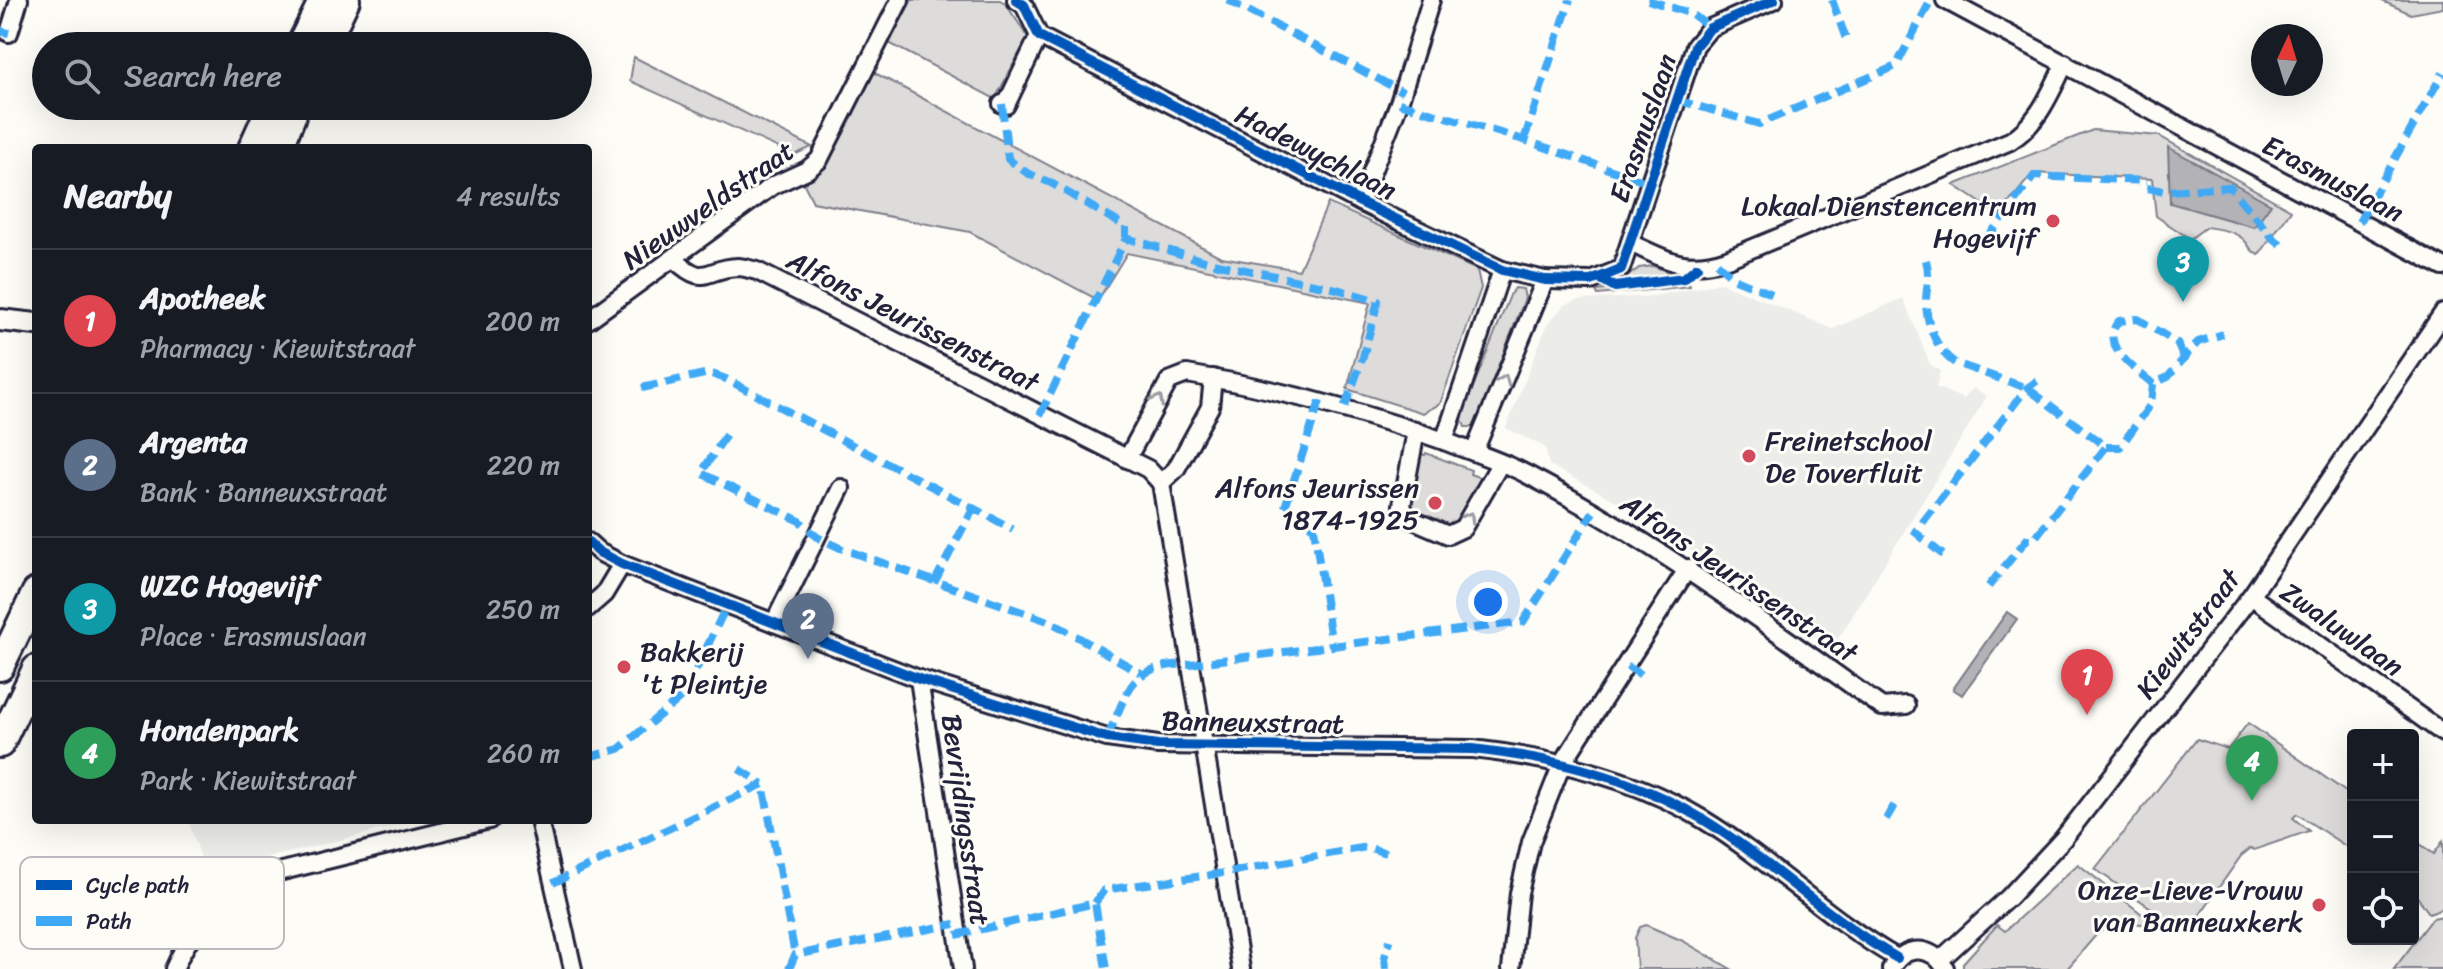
<!DOCTYPE html>
<html lang="en">
<head>
<meta charset="utf-8">
<style>
  body { margin:0; font-family:Sriracha,sans-serif; background:#242831; color:#f1f3f6 }
  .controls { position:absolute; right:24px; bottom:24px; display:grid; overflow:hidden; border-radius:8px; box-shadow:0 8px 32px #0002 }
  .controls button { width:72px; height:72px; display:grid; place-items:center; padding:0; border:0; border-bottom:2px solid #363941; background:#171b24; color:#f1f3f6; font:40px sans-serif }
  .compass { position:absolute; left:2251px; top:24px; width:72px; height:72px; border-radius:50%; background:#171b24; box-shadow:0 8px 32px #0002; rotate:4deg }
  .you { position:absolute; left:1488px; top:602px; width:28px; height:28px; margin:-20px; border:6px solid #fff; border-radius:50%; background:#1a73e8; box-shadow:0 0 0 12px #1a73e833 }
  .badge { display:grid; place-items:center; width:52px; height:52px; border-radius:50%; background:#db2777; color:#fff; font-size:26px; font-weight:700 }
  .pin { position:absolute; translate:-50% -66px; filter:drop-shadow(0 2px 4px #0008) }
  .pin::after { content:''; position:absolute; top:42px; width:28px; height:24px; background:inherit; clip-path:polygon(0 0,100% 0,50% 100%) }
  .list { margin:0; padding:0; list-style:none }
  h2 { display:flex; justify-content:space-between; align-items:center; height:104px; margin:0; padding:0 32px; font-size:34px }
  h2 small { font-size:26px; font-weight:400; color:#9ea1a6 }
  .list li { display:grid; grid-template-columns:52px 1fr auto; gap:24px; align-items:center; box-sizing:border-box; height:144px; padding:0 32px; border-top:2px solid #363941 }
  .list b { display:block; font-size:30px; white-space:nowrap }
  .list p { margin:0; font-size:26px; white-space:nowrap; color:#9ea1a6 }
  .list em { font-size:26px; font-style:normal; color:#9ea1a6 }
  .icon { flex:none; width:44px; height:44px; fill:none; stroke:currentColor; stroke-width:2; stroke-linecap:round; stroke-linejoin:round }
  .map { position:relative; flex:none; width:2443px; height:969px; overflow:hidden }
  .search { position:absolute; background:#171b24; box-shadow:0 8px 32px #0002; left:32px; top:32px; width:560px; height:88px; display:flex; align-items:center; gap:20px; box-sizing:border-box; padding:0 28px; border-radius:44px; color:#9ea1a6; font-size:30px }
  .panel { position:absolute; background:#171b24; box-shadow:0 8px 32px #0002; left:32px; top:144px; width:560px; height:680px; border-radius:8px }
  .map>svg:first-child { display:block }
  .built { fill:#ecece9 }
  .green { fill:#dddcdb; stroke:#807f8b; stroke-width:2 }
  .water { fill:#b2b2b7; stroke:#787885; stroke-width:2 }
  .lines { fill:none; stroke-linecap:round; stroke-linejoin:round }
  .minor-casing { stroke:#22223b; stroke-width:22 }
  .tertiary-casing { stroke:#22223b; stroke-width:26 }
  .primary-casing { stroke:#22223b; stroke-width:32 }
  .minor { stroke:#fdfcf7; stroke-width:16 }
  .tertiary { stroke:#fdfcf7; stroke-width:20 }
  .primary { stroke:#fdfcf7; stroke-width:26 }
  .quiet { stroke:#3fa9f5; stroke-width:8; stroke-dasharray:16 8; stroke-linecap:butt }
  .cycleway-casing { stroke:#fdfcf7; stroke-width:15 }
  .cycleway { stroke:#0057b8; stroke-width:10 }
  .oneway { stroke:#9a9aa2 }
  .poi-dot { fill:#d1495b; stroke:#fdfcf7; stroke-width:3 }
  .labels { text-anchor:middle; dominant-baseline:central; stroke-width:6; stroke-linejoin:round; paint-order:stroke }
  .street-label { font-size:28px; fill:#22223b; stroke:#fdfcf7 }
  .poi-label { font-size:28px; fill:#22223b; stroke:#fdfcf7; text-anchor:end }
  .key { fill:#fdfcf7; stroke:#bbbbbf; stroke-width:2 }
  .key-label { font-size:22px; fill:#22223b }
</style>
</head>
<body>
<div class="map">
<svg width="2443" height="969" viewBox="0 0 2443 969">
  <rect width="100%" height="100%" fill="#fdfcf7"/>
  <filter id="ink" filterUnits="userSpaceOnUse"><feTurbulence type="fractalNoise" baseFrequency=".0125" numOctaves="2"/><feDisplacementMap in="SourceGraphic" scale="16" xChannelSelector="R" yChannelSelector="G"/><feConvolveMatrix kernelMatrix="1 2 1 2 8 2 1 2 1" color-interpolation-filters="sRGB"/></filter>
  <g filter="url(#ink)">
    <g class="built">
      <polygon points="1721,283 1833,329 1903,298 1930,364 1940,371 1936,387 1964,399 1973,388 1987,396 1834,646 1618,502 1549,465 1545,447 1506,428 1547,325 1564,305 1579,300 1654,296"/>
      <polygon points="188,820 421,820 242,864 210,884"/>
    </g>
    <g class="green">
      <polygon points="912,0 1000,0 1005,3 1028,37 995,99 889,43"/>
      <polygon points="2380,0 2443,0 2443,8 2411,14"/>
      <polygon points="634,57 812,147 794,155 630,81"/>
      <polygon points="873,72 1221,257 1299,270 1328,203 1477,270 1481,288 1440,404 1423,413 1347,389 1370,303 1127,253 1098,300 970,232 813,202 804,184 828,161"/>
      <path d="M 2093,130 L 2159,136 L 2291,210 L 2259,255 C 2250,251 2251,248 2245,241 C 2236,231 2219,229 2206,227 L 2190,239 L 2156,216 L 2152,179 L 2033,173 L 1999,215 L 1954,185 Z"/>
      <polygon points="1653,266 1682,277 1619,283 1639,268"/>
      <polygon points="1689,281 1690,286 1598,295 1596,291"/>
      <polygon points="1515,288 1523,289 1525,298 1476,423 1472,427 1465,427 1461,417 1511,293"/>
      <polygon points="1416,452 1425,455 1426,453 1471,470 1470,474 1484,479 1456,523 1450,527 1409,511"/>
      <polygon points="2248,723 2353,797 2353,851 2297,814 2293,818 2309,831 2254,850 2251,848 2241,856 2187,933 2095,869 2197,739 2228,749"/>
      <polygon points="2413,839 2434,854 2443,841 2443,908 2429,913 2413,891"/>
      <polygon points="2078,864 2156,925 2114,922 2096,935 2067,969 1963,969 1963,963 1997,925 2005,931"/>
      <polygon points="2443,916 2443,969 2394,969 2433,918"/>
      <polygon points="1646,925 1683,941 1731,969 1637,969 1635,938 1640,927"/>
    </g>
    <g class="water">
      <polygon points="2168,147 2271,204 2254,227 2170,203"/>
      <polygon points="2007,612 2017,619 1962,695 1953,689"/>
    </g>
    <g class="lines">
      <g class="minor-casing">
        <g id="minor">
          <polyline points="1016,0 1024,5 1039,36 1360,202 1502,270 1545,280 1591,281 1621,269 1695,46 1710,28 1774,0"/>
          <polyline points="1945,0 2443,267"/>
          <polyline points="9,33 19,0"/>
          <polyline points="1002,104 1006,105 1039,36"/>
          <polyline points="1360,202 1399,103 1431,0"/>
          <path d="M 1630,243 C 1668,260 1684,273 1727,259 L 2010,141 C 2039,123 2050,93 2065,63"/>
          <path d="M 674,259 C 706,289 704,268 738,267 C 744,267 752,270 757,271 L 1148,469 L 1161,483"/>
          <polyline points="588,320 772,186 807,170 819,160 900,0"/>
          <polyline points="1416,431 1402,505 1406,517 1448,535 1463,528 1500,464"/>
          <polyline points="1444,441 1502,270"/>
          <polyline points="1474,452 1545,280"/>
          <path d="M 1127,459 L 1169,381 L 1187,374 C 1275,388 1361,411 1444,441 C 1472,452 1502,461 1528,475 C 1654,541 1767,625 1882,707 L 1906,705"/>
          <polyline points="1161,483 1241,969"/>
          <polyline points="1161,483 1176,469 1210,407 1213,378"/>
          <path d="M 588,542 L 599,552 L 622,564 L 919,679 L 1107,738 L 1158,745 L 1473,749 C 1553,758 1635,778 1704,820 C 1771,861 1828,919 1897,958"/>
          <polyline points="2251,596 2443,733"/>
          <polyline points="588,608 604,594 622,564"/>
          <polyline points="774,623 841,488"/>
          <polyline points="919,679 963,969"/>
          <polyline points="539,820 573,969"/>
          <polyline points="1940,960 2009,897 2063,839 2115,772 2251,596 2443,313"/>
          <path d="M 174,969 C 191,929 215,905 250,879 L 489,820"/>
          <polyline points="1511,969 1519,893 1531,842 1562,764 1688,568"/>
          <path d="M 1891,969 C 1903,945 1931,944 1945,968"/>
        </g>
      </g>
      <g class="tertiary-casing">
        <polyline id="tertiary" points="0,320 36,324"/>
      </g>
      <g class="primary-casing">
        <g id="primary">
          <polyline points="300,46 323,0"/>
          <polyline points="324,46 346,0"/>
          <polyline points="252,148 271,106"/>
          <polyline points="279,148 296,106"/>
          <polyline points="0,667 36,592"/>
          <polyline points="0,744 36,669"/>
        </g>
      </g>
      <use href="#minor" class="minor"/>
      <use href="#tertiary" class="tertiary"/>
      <use href="#primary" class="primary"/>
      <g class="quiet">
        <polyline points="1227,0 1403,92"/>
        <polyline points="1648,0 1692,14 1710,28"/>
        <polyline points="1832,0 1846,39"/>
        <polyline points="0,31 9,33"/>
        <polyline points="1677,100 1759,124 1896,66 1931,0"/>
        <polyline points="1399,103 1524,140 1649,183"/>
        <polyline points="1002,104 1008,159 1027,173 1051,183 1126,227 1126,238"/>
        <polyline points="1524,140 1570,0"/>
        <polyline points="2147,188 2165,191 2230,187 2272,237 2282,245"/>
        <polyline points="2359,222 2443,73"/>
        <polyline points="1986,240 2034,176 2147,181"/>
        <path d="M 1926,260 C 1930,274 1927,285 1926,299 C 1925,321 1937,352 1955,363 L 2027,388 L 2106,447 L 2034,539 L 2027,539 L 1988,587"/>
        <polyline points="1717,263 1733,278 1777,296"/>
        <path d="M 2153,384 C 2136,369 2097,345 2119,321 L 2138,319 L 2177,343 L 2184,359"/>
        <polyline points="642,388 709,373 726,379 1013,529"/>
        <polyline points="1320,401 1284,510 1314,528 1332,646"/>
        <polyline points="1040,415 1126,238 1208,262 1333,288 1378,301 1363,357 1344,409"/>
        <polyline points="726,435 701,473 800,521 817,537 840,548 1051,622 1141,673"/>
        <polyline points="2106,447 2120,447 2151,404 2153,384 2168,377 2198,342 2223,334"/>
        <polyline points="1943,555 1915,532 2027,388 2037,381"/>
        <polyline points="934,583 973,509"/>
        <polyline points="1627,666 1647,679"/>
        <path d="M 1107,738 C 1130,688 1128,665 1190,664 L 1523,622 L 1593,512"/>
        <polyline points="588,757 619,749 684,695 727,605"/>
        <polyline points="739,769 763,784"/>
        <polyline points="1886,819 1895,804"/>
        <polyline points="553,883 763,784 795,955"/>
        <polyline points="1095,903 1104,890 1224,873 1367,847 1386,853"/>
        <polyline points="956,935 1095,903 1106,969"/>
        <polyline points="789,969 795,955 955,924"/>
        <polyline points="1386,969 1385,957 1390,940"/>
      </g>
      <g class="cycleway-casing">
        <g id="cycleway">
          <polyline points="1016,0 1024,5 1039,36 1360,202 1502,270 1545,280 1591,281 1621,269 1695,46 1710,28 1774,0"/>
          <polyline points="1601,279 1615,287 1684,278 1697,267"/>
          <path d="M 588,542 L 599,552 L 622,564 L 919,679 L 1107,738 L 1158,745 L 1473,749 C 1553,758 1635,778 1704,820 C 1771,861 1828,919 1897,958"/>
        </g>
      </g>
      <use href="#cycleway" class="cycleway"/>
    </g>
    <defs><path id="oneway-chevron" d="M-2-3.5L2.5 0L-2 3.5" fill="none" stroke-width="1.6" stroke-linecap="round" stroke-linejoin="round" transform="scale(2)"/></defs>
    <g class="oneway">
      <use href="#oneway-chevron" transform="translate(1504 380) rotate(-68)"/>
      <use href="#oneway-chevron" transform="translate(1158 400) rotate(-62)"/>
      <use href="#oneway-chevron" transform="translate(1469 517) rotate(-58)"/>
    </g>
  </g>
  <g class="poi-dot">
    <circle cx="2053" cy="221" r="8"/>
    <circle cx="1749" cy="456" r="8"/>
    <circle cx="1435" cy="503" r="8"/>
    <circle cx="624" cy="667" r="8"/>
    <circle cx="2319" cy="905" r="8"/>
  </g>
  <g class="labels">
    <g class="street-label">
      <text transform="translate(1643 128) rotate(-71)">Erasmuslaan</text>
      <text transform="translate(1316 152) rotate(27)">Hadewychlaan</text>
      <text transform="translate(2333 179) rotate(28)">Erasmuslaan</text>
      <text transform="translate(708 205) rotate(-35)">Nieuwveldstraat</text>
      <text transform="translate(913 321) rotate(27)">Alfons Jeurissenstraat</text>
      <text transform="translate(1739 578) rotate(34)">Alfons Jeurissenstraat</text>
      <text transform="translate(2342 629) rotate(35)">Zwaluwlaan</text>
      <text transform="translate(2188 634) rotate(-53)">Kiewitstraat</text>
      <text transform="translate(1253 722) rotate(1)">Banneuxstraat</text>
      <text transform="translate(966 820) rotate(82)">Bevrijdingsstraat</text>
    </g>
    <g class="poi-label">
      <text x="2037" y="205">Lokaal Dienstencentrum<tspan x="2037" dy="32">Hogevijf</tspan></text>
      <text x="1765" y="440" text-anchor="start">Freinetschool<tspan x="1765" dy="32">De Toverfluit</tspan></text>
      <text x="1419" y="487">Alfons Jeurissen<tspan x="1419" dy="32">1874-1925</tspan></text>
      <text x="640" y="651" text-anchor="start">Bakkerij<tspan x="640" dy="32">'t Pleintje</tspan></text>
      <text x="2303" y="889">Onze-Lieve-Vrouw<tspan x="2303" dy="32">van Banneuxkerk</tspan></text>
    </g>
  </g>
  <rect x="20" y="857" width="264" height="92" rx="12" class="key"/>
  <rect x="36" y="880" width="36" height="10" fill="#0057b8"/>
  <rect x="36" y="916" width="36" height="10" fill="#3fa9f5"/>
  <g class="key-label">
    <text x="86" y="893">Cycle path</text>
    <text x="86" y="929">Path</text>
  </g>
</svg>
<div class="controls">
<button>+</button>
<button>−</button>
<button><svg class="icon" aria-label="locate" viewBox="0 0 24 24"><circle cx="12" cy="12" r="6"/><path d="M12 2v4M12 18v4M2 12h4M18 12h4"/></svg></button>
</div>
<svg class="compass" viewBox="-18 -18 36 36"><path d="M0-13l5 13h-10z" fill="#e53935"/><path d="M0 13l5-13h-10z" fill="#9ea1a6"/></svg>
<div class="you"></div>
<div class="pin badge" style="left:2087px;top:715px;background:#e0444e">1</div>
<div class="pin badge" style="left:808px;top:659px;background:#5c6f8a">2</div>
<div class="pin badge" style="left:2183px;top:302px;background:#0f9aa8">3</div>
<div class="pin badge" style="left:2252px;top:801px;background:#2e9e5b">4</div>
<div class="search"><svg class="icon" aria-label="search" viewBox="0 0 24 24"><circle cx="10" cy="10" r="6"/><path d="M15 15l6 6"/></svg>Search here</div>
<section class="panel">
<h2>Nearby<small>4 results</small></h2>
<ul class="list">
<li><span class="badge" style="background:#e0444e">1</span><div><b>Apotheek</b><p>Pharmacy · Kiewitstraat</p></div><em>200 m</em></li>
<li><span class="badge" style="background:#5c6f8a">2</span><div><b>Argenta</b><p>Bank · Banneuxstraat</p></div><em>220 m</em></li>
<li><span class="badge" style="background:#0f9aa8">3</span><div><b>WZC Hogevijf</b><p>Place · Erasmuslaan</p></div><em>250 m</em></li>
<li><span class="badge" style="background:#2e9e5b">4</span><div><b>Hondenpark</b><p>Park · Kiewitstraat</p></div><em>260 m</em></li>
</ul>
</section>
</div>
</body>
</html>
